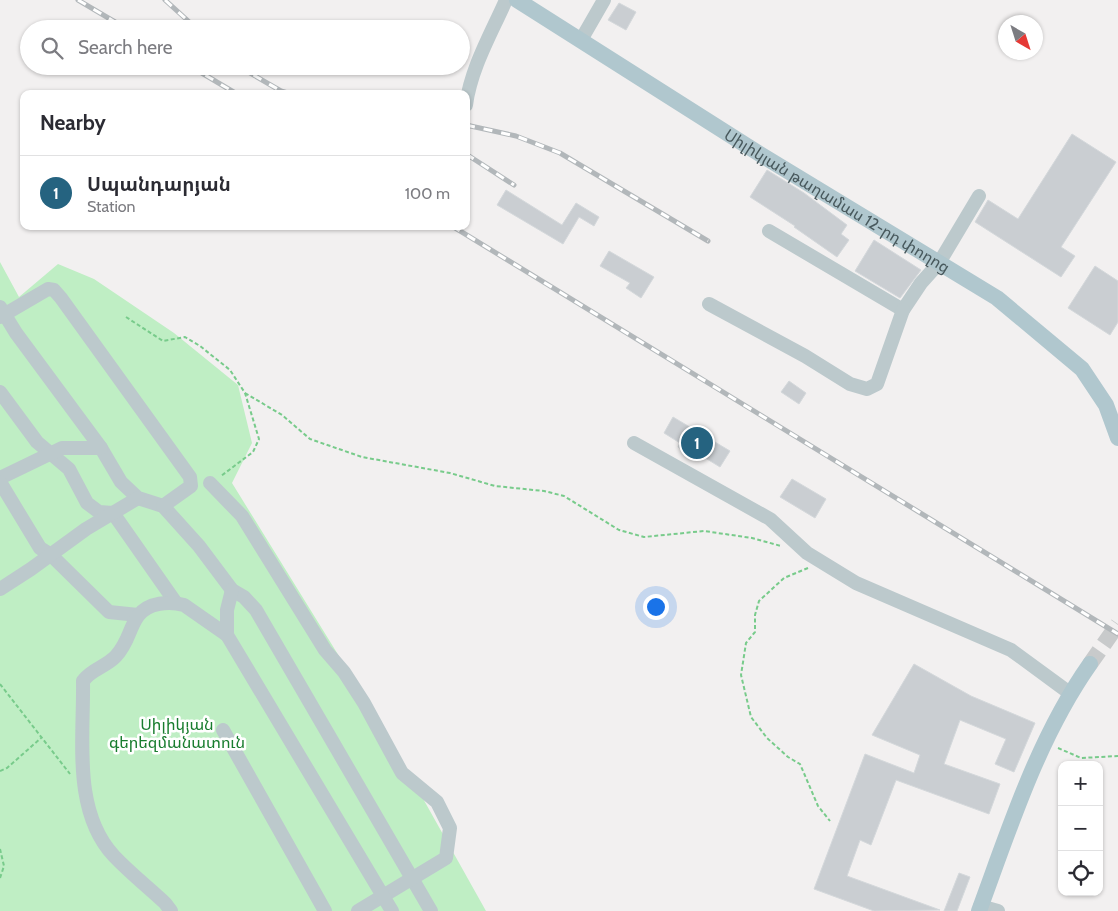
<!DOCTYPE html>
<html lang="en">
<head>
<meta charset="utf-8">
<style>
  body { margin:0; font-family:Cabin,"Noto Sans Armenian",sans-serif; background:#f2f2f3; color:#2b2b33 }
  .controls { position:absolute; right:15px; bottom:15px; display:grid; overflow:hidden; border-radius:10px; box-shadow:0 1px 4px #0004 }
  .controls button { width:45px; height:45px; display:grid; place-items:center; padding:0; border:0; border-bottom:1px solid #e1e1e2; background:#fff; color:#2b2b33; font:25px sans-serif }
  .compass { position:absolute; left:998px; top:15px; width:45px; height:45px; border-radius:50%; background:#fff; box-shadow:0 1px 4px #0004; rotate:141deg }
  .you { position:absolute; left:655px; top:606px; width:18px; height:18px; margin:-12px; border:4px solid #fff; border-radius:50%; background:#1a73e8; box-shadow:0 0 0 8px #1a73e833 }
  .badge { display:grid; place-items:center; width:32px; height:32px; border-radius:50%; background:#256380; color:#fff; font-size:16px; font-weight:700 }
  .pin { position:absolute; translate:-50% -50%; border:2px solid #fff; box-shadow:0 1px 5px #0006 }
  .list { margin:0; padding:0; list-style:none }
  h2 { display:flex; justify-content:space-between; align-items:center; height:65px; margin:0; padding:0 20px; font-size:21px }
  h2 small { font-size:16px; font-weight:400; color:#7c7c81 }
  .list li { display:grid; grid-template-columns:32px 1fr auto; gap:15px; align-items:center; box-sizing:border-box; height:75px; padding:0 20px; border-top:1px solid #e1e1e2 }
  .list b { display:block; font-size:19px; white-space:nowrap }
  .list p { margin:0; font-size:16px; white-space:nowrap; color:#7c7c81 }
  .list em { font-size:16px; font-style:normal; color:#7c7c81 }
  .icon { flex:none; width:28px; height:28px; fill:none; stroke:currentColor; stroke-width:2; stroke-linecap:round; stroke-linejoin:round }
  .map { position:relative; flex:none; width:1118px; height:911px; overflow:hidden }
  .search { position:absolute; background:#fff; box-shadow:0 1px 4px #0004; left:20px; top:20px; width:450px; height:55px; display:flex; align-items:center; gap:12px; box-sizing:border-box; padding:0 18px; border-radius:28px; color:#7c7c81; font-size:19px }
  .panel { position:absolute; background:#fff; box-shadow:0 1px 4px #0004; left:20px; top:90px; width:450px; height:140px; border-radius:10px }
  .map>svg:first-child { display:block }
  .green { fill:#bfeec4 }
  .building { fill:#caced2; stroke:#d4d8db }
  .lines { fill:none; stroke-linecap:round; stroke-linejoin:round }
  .major-tunnel { stroke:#c8cacb; stroke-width:16; stroke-dasharray:16 8; stroke-linecap:butt }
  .path { stroke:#78cb8b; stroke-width:2; stroke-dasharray:4 2.5; stroke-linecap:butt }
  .minor { stroke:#bcc9cc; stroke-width:14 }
  .major { stroke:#b0c7ce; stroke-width:16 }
  .rail-casing { stroke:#b2b7ba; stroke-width:5 }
  .rail { stroke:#fff; stroke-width:3; stroke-dasharray:9; stroke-linecap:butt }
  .labels { text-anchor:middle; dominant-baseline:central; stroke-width:5; stroke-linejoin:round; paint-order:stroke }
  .street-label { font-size:16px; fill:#48595d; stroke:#fff }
  .park-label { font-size:16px; fill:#197d2f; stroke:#fff }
</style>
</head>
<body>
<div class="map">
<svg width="1118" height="911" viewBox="0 0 1118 911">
  <rect width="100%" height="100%" fill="#f2f0f0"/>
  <polygon class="green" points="0,262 19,297 58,264 94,279 174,333 238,385 252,443 232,483 384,729 486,911 0,911"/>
  <g class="building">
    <polygon points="619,3 636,12 626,30 608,20"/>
    <polygon points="1072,134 1116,162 1061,247 1075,256 1061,277 975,222 988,200 1018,219"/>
    <polygon points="767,170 804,193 847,225 841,234 849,240 837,257 794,227 795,226 750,197"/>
    <polygon points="506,190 562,225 576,203 599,217 594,226 579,217 563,244 497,205"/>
    <polygon points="874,240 921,270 900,298 855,271"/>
    <polygon points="609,251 654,277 641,298 626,288 630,283 600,266"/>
    <polygon points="1095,266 1118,281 1118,322 1110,335 1068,308"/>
    <polygon points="789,381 806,393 799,404 781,392"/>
    <polygon points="673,417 730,451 720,467 689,448 686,452 678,447 680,443 664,433"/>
    <polygon points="792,479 826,499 815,518 780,497"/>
    <polygon points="914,664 971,696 1035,723 1014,772 995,764 1006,739 960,720 944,764 1000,784 989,814 896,780 871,845 860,840 847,876 940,910 874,911 814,889 865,754 914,773 920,755 872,735"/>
    <polygon points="959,873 970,877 957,911 944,911"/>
  </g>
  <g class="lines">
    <polyline class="major-tunnel" points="1090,664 1118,624"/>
    <g class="path">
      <polyline points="126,317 163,341 185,337 200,346 230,370 245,393 259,439 253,452 221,476"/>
      <polyline points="245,393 282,415 310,439 362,457 450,473 495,486 544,491 564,496 619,530 644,537 704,531 752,538 781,546"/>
      <polyline points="808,568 784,578 759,601 755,615 755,632 746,643 741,675 751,717 767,738 788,757 800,764 818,806 830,821"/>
      <polyline points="0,684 70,774"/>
      <polyline points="1058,748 1081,758 1118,756"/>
      <polyline points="0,771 7,768 41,738"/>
      <polyline points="0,849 4,866 0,878"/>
    </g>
    <g class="minor">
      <polyline points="581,40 604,0"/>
      <path d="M 466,105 C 471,68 491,34 506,0"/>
      <polyline points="769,231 903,310 921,283 939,263 979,196"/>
      <polyline points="709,304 805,356 850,384 867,389 877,384 903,310"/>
      <polyline points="0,307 16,333 101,448 121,482 138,498 163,506 199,546 232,590 244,597 256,610 431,911"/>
      <polyline points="0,317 48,289 54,290 61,298 190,477 191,486 163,506"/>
      <polyline points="0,392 37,442 69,469 87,503 99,512 113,513 176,603"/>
      <polyline points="634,443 770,519 807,553 856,583 1011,650 1071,694"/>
      <polyline points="0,478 62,448 101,448"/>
      <polyline points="0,482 40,548 51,555 109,612 138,615"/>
      <polyline points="210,483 242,516 325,650 344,672 364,703 402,773 437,802 450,828 446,858 358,911"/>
      <polyline points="0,589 31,569 86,529 138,498"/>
      <polyline points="227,635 392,911"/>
      <polyline points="223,730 325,911"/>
      <polyline points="980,906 998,911"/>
      <path d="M 171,911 L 165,903 C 148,887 130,873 114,856 C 72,811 84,738 83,681 C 91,669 106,667 116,656 C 129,642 129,628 138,616 C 148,602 170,601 184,605 L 227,635 L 227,610 L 232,590"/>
    </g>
    <g class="major">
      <path id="s1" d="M 517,0 L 763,156 L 997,298 L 1082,369 L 1106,405 L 1118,438"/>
      <path d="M 979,911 C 1010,827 1038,738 1090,664"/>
    </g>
    <g class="rail-casing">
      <g id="rail">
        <polyline points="78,0 127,29"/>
        <polyline points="165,0 197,29"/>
        <polyline points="190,66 237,94"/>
        <polyline points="238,66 281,91 291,94"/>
        <polyline points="466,125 516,136 560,153 708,241"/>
        <polyline points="466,154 514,185"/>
        <polyline points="452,226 1118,634"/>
      </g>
    </g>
    <use href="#rail" class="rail"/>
  </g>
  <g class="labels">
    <g class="street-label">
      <text stroke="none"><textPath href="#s1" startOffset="378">Սիլիկյան թաղամաս 12-րդ փողոց</textPath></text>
    </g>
    <g class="park-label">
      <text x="177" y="724">Սիլիկյան<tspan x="177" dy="18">գերեզմանատուն</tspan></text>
    </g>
  </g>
</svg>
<div class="controls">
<button>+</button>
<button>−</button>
<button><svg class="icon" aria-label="locate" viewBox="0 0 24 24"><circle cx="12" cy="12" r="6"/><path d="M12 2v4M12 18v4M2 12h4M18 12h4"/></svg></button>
</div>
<svg class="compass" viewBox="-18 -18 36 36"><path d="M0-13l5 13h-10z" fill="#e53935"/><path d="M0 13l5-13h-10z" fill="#7c7c81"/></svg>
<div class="you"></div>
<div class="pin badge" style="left:697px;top:443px">1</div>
<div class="search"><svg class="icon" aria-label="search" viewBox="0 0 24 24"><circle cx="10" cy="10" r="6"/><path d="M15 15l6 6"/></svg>Search here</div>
<section class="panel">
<h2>Nearby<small></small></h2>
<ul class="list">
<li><span class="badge">1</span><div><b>Սպանդարյան</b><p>Station</p></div><em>100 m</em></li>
</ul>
</section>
</div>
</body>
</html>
